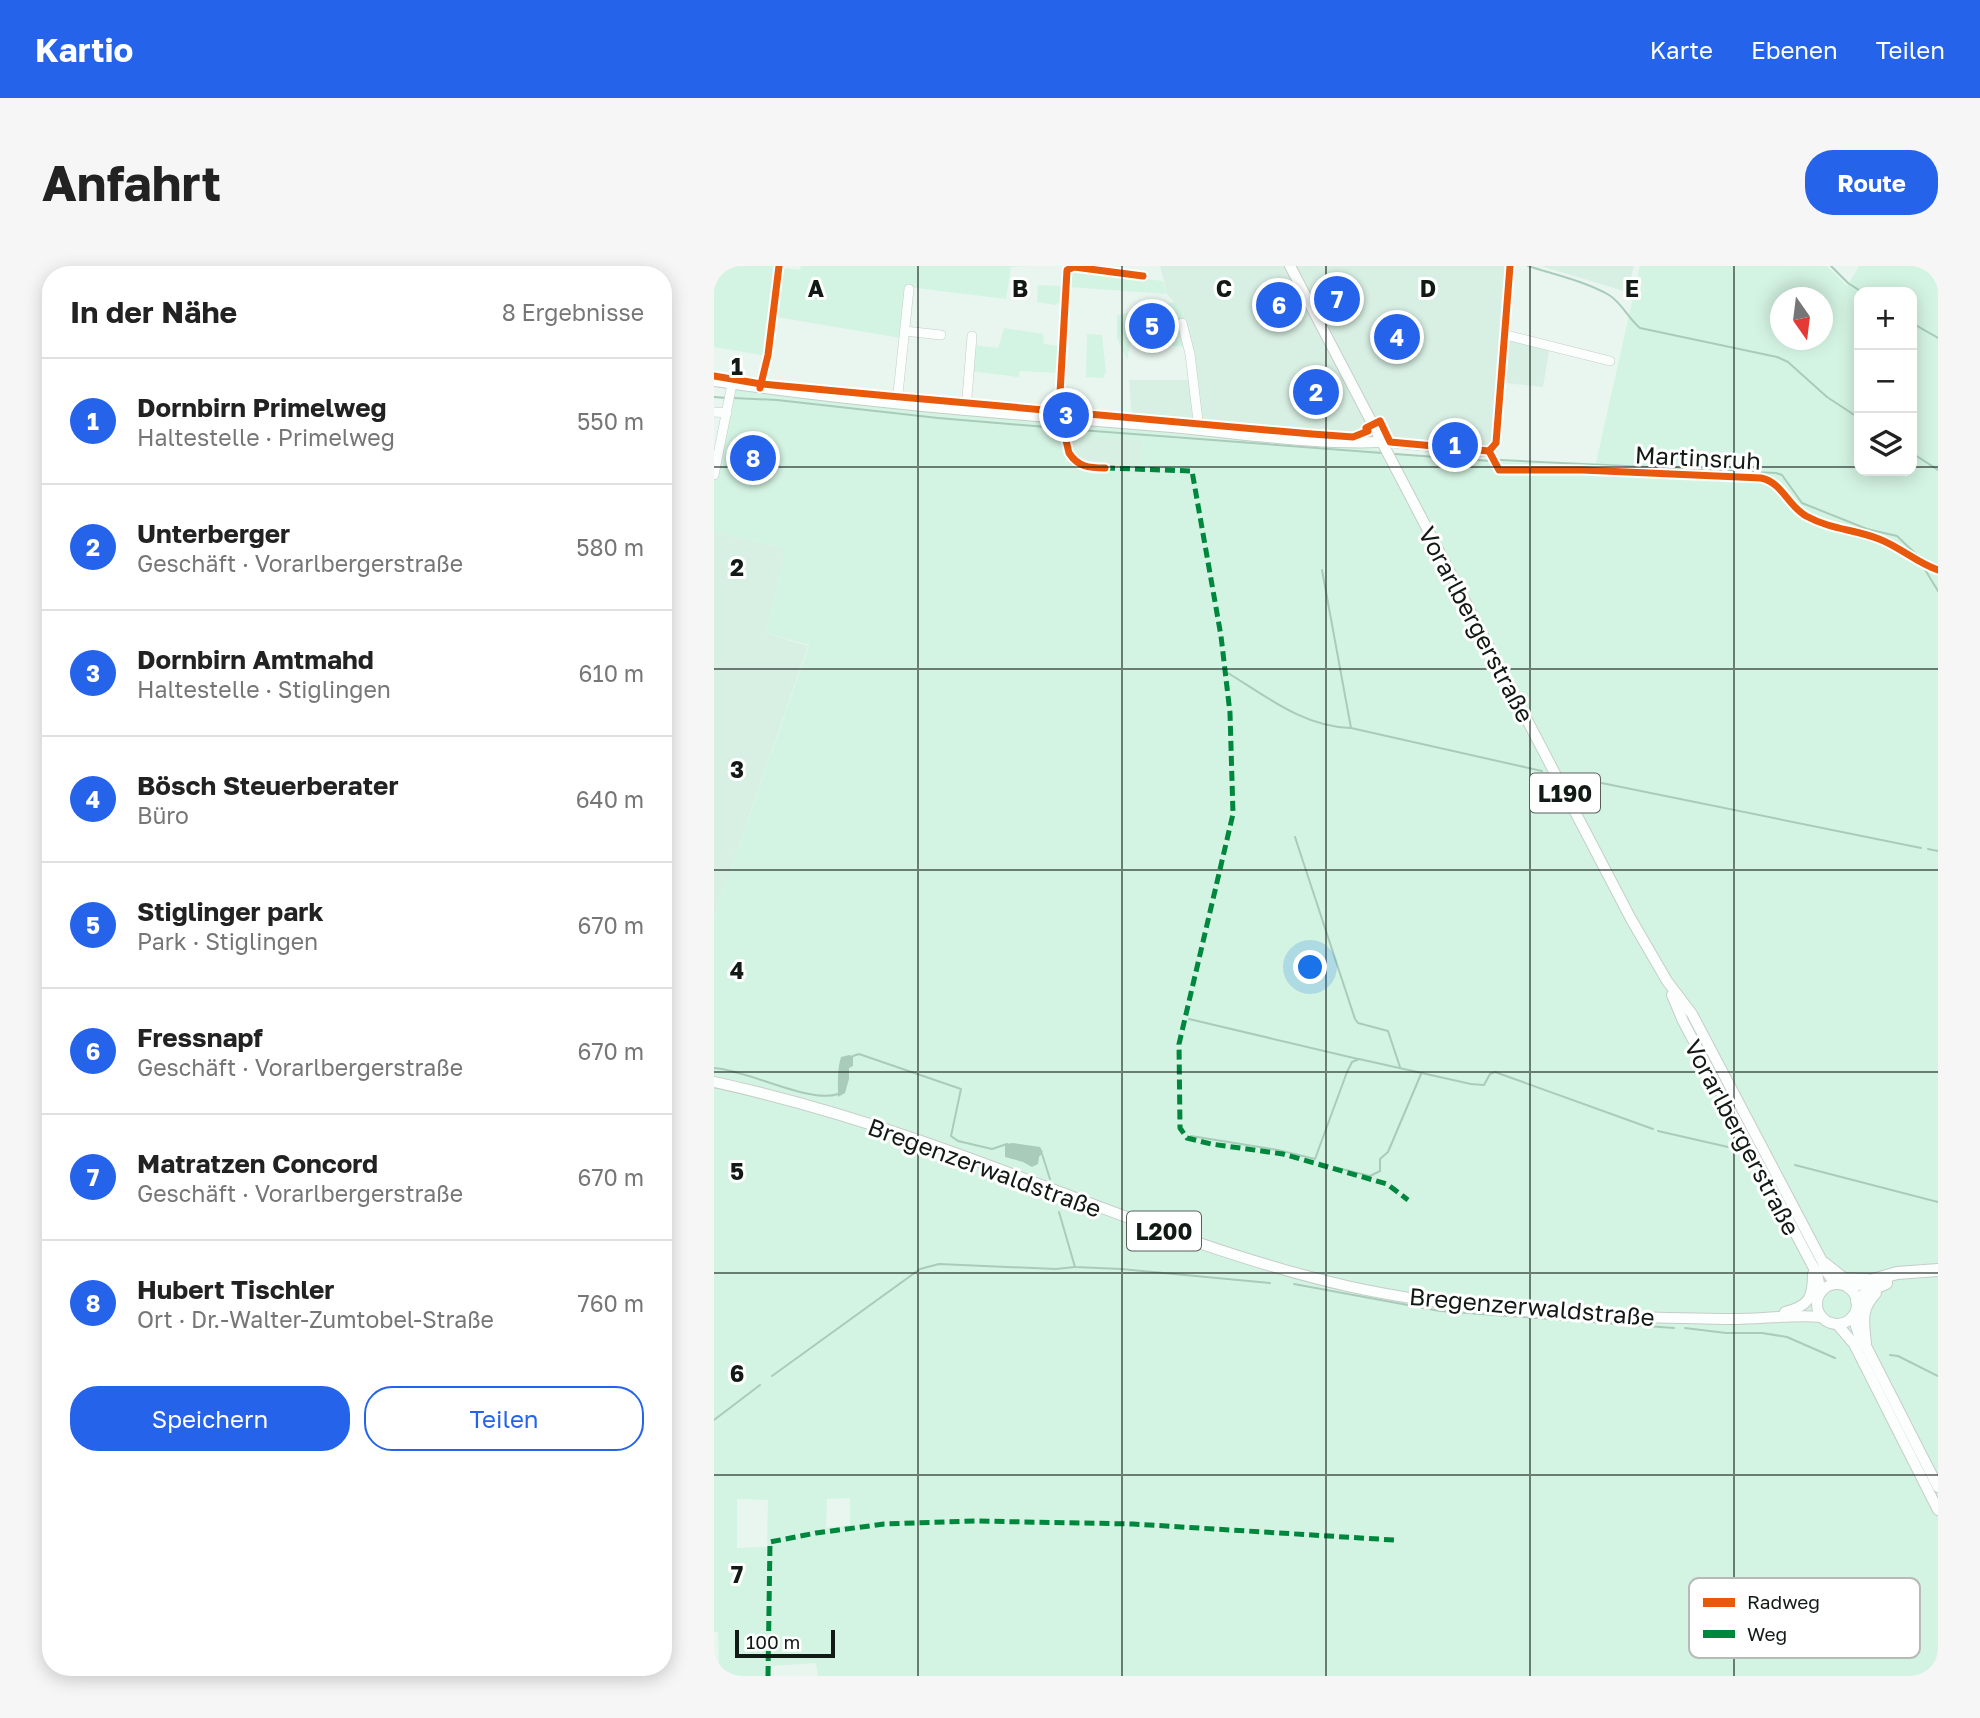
<!DOCTYPE html>
<html lang="de">
<head>
<meta charset="utf-8">
<style>
  body { margin:0; font-family:"Golos Text",sans-serif; background:#f6f6f6; color:#222 }
  .controls { position:absolute; right:21px; top:21px; display:grid; overflow:hidden; border-radius:14px; box-shadow:0 4px 18px #0003 }
  .controls button { width:63px; height:63px; display:grid; place-items:center; padding:0; border:0; border-bottom:2px solid #e0e0e0; background:#fff; color:#222; font:35px sans-serif }
  .compass { position:absolute; left:1056px; top:21px; width:63px; height:63px; border-radius:50%; background:#fff; box-shadow:0 4px 18px #0003; rotate:166deg }
  .scale { position:absolute; left:21px; bottom:18px; width:100px; box-sizing:border-box; padding-left:7px; border:4px solid #111a15; border-top:0; font-size:19px; line-height:24px; white-space:nowrap; color:#111a15; -webkit-text-stroke:5px #fff; paint-order:stroke }
  .you { position:absolute; left:597px; top:702px; width:24px; height:24px; margin:-18px; border:5px solid #fff; border-radius:50%; background:#1a73e8; box-shadow:0 0 0 10px #1a73e833 }
  .badge { display:grid; place-items:center; width:46px; height:46px; border-radius:50%; background:#2563eb; color:#fff; font-size:23px; font-weight:700 }
  .pin { position:absolute; translate:-50% -50%; border:4px solid #fff; box-shadow:0 2px 7px #0006 }
  .list { margin:0; padding:0; list-style:none }
  h2 { display:flex; justify-content:space-between; align-items:center; height:91px; margin:0; padding:0 28px; font-size:30px }
  h2 small { font-size:23px; font-weight:400; color:#767676 }
  .list li { display:grid; grid-template-columns:46px 1fr auto; gap:21px; align-items:center; box-sizing:border-box; height:126px; padding:0 28px; border-top:2px solid #e0e0e0 }
  .list b { display:block; font-size:26px; white-space:nowrap }
  .list p { margin:0; font-size:23px; white-space:nowrap; color:#767676 }
  .list em { font-size:23px; font-style:normal; color:#767676 }
  .actions { display:flex; gap:14px; padding:21px 28px }
  .actions a { flex:1; padding:16px 0; border:2px solid #2563eb; border-radius:28px; text-align:center; font-size:24px; color:#2563eb }
  .actions .main { background:#2563eb; color:#fff }
  .icon { flex:none; width:38px; height:38px; fill:none; stroke:currentColor; stroke-width:2; stroke-linecap:round; stroke-linejoin:round }
  .map { position:relative; flex:none; width:1224px; height:1410px; overflow:hidden; border-radius:28px }
  header { display:flex; align-items:center; gap:42px; box-sizing:border-box; height:98px; padding:0 35px; background:#2563eb; color:#fff }
  header strong { font-size:33px }
  nav { display:flex; gap:38px; margin-inline-start:auto; font-size:24px }
  .intro { display:flex; align-items:center; justify-content:space-between; box-sizing:border-box; height:168px; padding:0 42px }
  h1 { margin:0; font-size:49px }
  .button { padding:18px 32px; border-radius:28px; background:#2563eb; color:#fff; font-size:24px; font-weight:700 }
  main { display:flex; gap:42px; padding:0 42px }
  aside { flex:1; background:#fff; border-radius:28px; box-shadow:0 4px 18px #0003 }
  .map>svg:first-child { display:block }
  .built { fill:#d8f0e3 }
  .green { fill:#d4f4e3; fill-rule:evenodd }
  .water { fill:#a8ccb9 }
  .lines { fill:none; stroke-linecap:round; stroke-linejoin:round }
  .stream { stroke:#a8ccb9; stroke-width:2 }
  .minor-casing { stroke:#c4cec9; stroke-width:10 }
  .major-casing { stroke:#c4cec9; stroke-width:12 }
  .highway-casing { stroke:#c4cec9; stroke-width:14 }
  .minor { stroke:#fcfefd; stroke-width:9 }
  .major { stroke:#fcfefd; stroke-width:10 }
  .highway { stroke:#fcfefd; stroke-width:12 }
  .quiet { stroke:#00873e; stroke-width:5; stroke-dasharray:10 5; stroke-linecap:butt }
  .cycleway-casing { stroke:#fff; stroke-width:11 }
  .cycleway { stroke:#e8590c; stroke-width:7 }
  .grid { fill:none; stroke:#111a15; stroke-width:2; stroke-opacity:0.55 }
  .labels { text-anchor:middle; dominant-baseline:central; stroke-width:6; stroke-linejoin:round; paint-order:stroke }
  .shield { fill:#fff; stroke:#585f5b; stroke-width:2 }
  .shield-label { font-size:23px; font-weight:bold; fill:#111a15 }
  .street-label { font-size:24px; fill:#111a15; stroke:#fff }
  .key { fill:#fff; stroke:#b8bab9; stroke-width:2 }
  .key-label { font-size:19px; fill:#111a15 }
  .grid-label { font-size:23px; text-anchor:middle; font-weight:bold; fill:#111a15; stroke:#fff; stroke-width:6; stroke-linejoin:round; paint-order:stroke }
</style>
</head>
<body>
<header>
<strong>Kartio</strong>
<nav><a>Karte</a><a>Ebenen</a><a>Teilen</a></nav>
</header>
<div class="intro"><h1>Anfahrt</h1><a class="button">Route</a></div>
<main>
<aside>
<h2>In der Nähe<small>8 Ergebnisse</small></h2>
<ul class="list">
<li><span class="badge">1</span><div><b>Dornbirn Primelweg</b><p>Haltestelle · Primelweg</p></div><em>550 m</em></li>
<li><span class="badge">2</span><div><b>Unterberger</b><p>Geschäft · Vorarlbergerstraße</p></div><em>580 m</em></li>
<li><span class="badge">3</span><div><b>Dornbirn Amtmahd</b><p>Haltestelle · Stiglingen</p></div><em>610 m</em></li>
<li><span class="badge">4</span><div><b>Bösch Steuerberater</b><p>Büro</p></div><em>640 m</em></li>
<li><span class="badge">5</span><div><b>Stiglinger park</b><p>Park · Stiglingen</p></div><em>670 m</em></li>
<li><span class="badge">6</span><div><b>Fressnapf</b><p>Geschäft · Vorarlbergerstraße</p></div><em>670 m</em></li>
<li><span class="badge">7</span><div><b>Matratzen Concord</b><p>Geschäft · Vorarlbergerstraße</p></div><em>670 m</em></li>
<li><span class="badge">8</span><div><b>Hubert Tischler</b><p>Ort · Dr.-Walter-Zumtobel-Straße</p></div><em>760 m</em></li>
</ul>
<div class="actions"><a class="main">Speichern</a><a>Teilen</a></div>
</aside>
<div class="map">
<svg width="1224" height="1410" viewBox="0 0 1224 1410">
  <rect width="100%" height="100%" fill="#e8f6ef"/>
  <g class="built">
    <polygon points="446,0 792,0 786,63 797,74 835,85 829,121 792,117 785,118 777,182 679,174 645,175 418,154 415,114 482,114 469,46 453,28"/>
    <polygon points="827,0 920,0 913,26"/>
    <polygon points="347,169 429,174 426,210 353,198"/>
    <polygon points="0,266 72,282 52,367 94,380 0,651"/>
  </g>
  <g class="green">
    <polygon points="0,0 61,0 53,90 0,81"/>
    <polygon points="87,0 320,0 297,1 292,33 194,21 186,72 63,51 68,2 86,4"/>
    <path d="M 926,0 L 1113,0 L 1133,20 L 1145,0 L 1224,0 L 1224,1410 L 104,1410 L 102,1397 L 57,1400 L 56,1410 L 5,1410 L 4,1366 L 0,1366 L 0,651 L 95,379 L 52,367 L 72,282 L 0,266 L 0,215 L 18,119 L 63,129 L 105,134 L 180,138 L 484,170 L 659,183 L 691,189 L 881,201 ZM 1145,26 L 1198,26 L 1198,205 L 1145,205 ZM 1066,32 L 1108,32 L 1108,74 L 1066,74 ZM 347,170 L 429,174 L 425,210 L 352,197 ZM 136,1232 L 136,1259 L 112,1262 L 113,1233 ZM 23,1233 L 54,1234 L 53,1281 L 23,1282 Z"/>
    <polygon points="360,4 449,15 453,28 354,21 356,5"/>
    <polygon points="324,19 348,20 348,35 341,39 323,36"/>
    <polygon points="461,36 469,46 477,82 417,75 413,94 403,72 403,49"/>
    <polygon points="290,62 329,68 330,78 345,80 344,107 306,105 305,111 256,105 259,79 284,82"/>
    <polygon points="373,68 388,69 392,106 389,112 372,111"/>
  </g>
  <g class="water">
    <path d="M 135,789 L 139,790 L 139,800 L 135,802 L 135,813 L 131,827 L 124,831 C 124,817 123,804 127,791 Z"/>
    <polygon points="299,877 326,881 329,886 325,891 324,898 318,901 309,896 291,891 291,878"/>
  </g>
  <g class="lines">
    <g class="stream">
      <path d="M 814,0 C 839,8 873,16 895,29 C 908,37 914,52 926,62 L 1063,91 L 1074,96 L 1113,131 L 1145,152"/>
      <polyline points="1117,0 1134,17 1148,26"/>
      <polyline points="1198,57 1224,72"/>
      <polyline points="0,131 13,132"/>
      <polyline points="19,132 63,134 224,152 344,162"/>
      <polyline points="353,163 668,187"/>
      <polyline points="1198,187 1224,204"/>
      <polyline points="681,188 777,195"/>
      <polyline points="786,194 1062,207 1068,209 1088,237 1153,263 1183,270 1205,291"/>
      <polyline points="1210,302 1224,325"/>
      <polyline points="608,304 637,462 828,505"/>
      <path d="M 514,407 C 553,431 589,460 636,462"/>
      <polyline points="853,510 1207,582"/>
      <polyline points="581,571 641,753 644,757 674,765 686,801"/>
      <polyline points="1214,583 1224,585"/>
      <polyline points="475,753 644,793"/>
      <polyline points="139,790 145,788 247,823 237,870 244,875 278,883 293,878"/>
      <path d="M 0,802 C 34,804 95,838 124,828"/>
      <polyline points="944,865 1014,881"/>
      <polyline points="477,870 564,884 601,893 633,806 638,796 645,793 757,818 770,819 776,808 781,806 939,863"/>
      <polyline points="328,888 336,913"/>
      <polyline points="1081,899 1224,936"/>
      <polyline points="620,901 656,910 666,905 666,893 674,886 707,808"/>
      <polyline points="345,946 361,1001 407,1003 556,1017"/>
      <polyline points="580,1018 726,1045 960,1062"/>
      <polyline points="971,1062 1012,1067 1048,1067 1073,1071 1121,1092"/>
      <polyline points="1176,1089 1184,1090 1224,1110"/>
      <polyline points="58,1110 206,1003 225,998 342,1003 361,1001"/>
      <polyline points="0,1154 46,1119"/>
    </g>
    <g class="minor-casing">
      <g id="minor">
        <polyline points="468,57 476,88 485,163"/>
        <polyline points="191,65 227,69"/>
        <polyline points="792,69 896,95"/>
        <polyline points="46,122 54,89 65,0"/>
        <polyline points="183,137 195,23"/>
        <polyline points="252,144 258,70"/>
        <polyline points="0,146 13,147"/>
        <polyline points="668,176 769,186 779,182 782,177 796,0"/>
        <path d="M 775,185 L 785,204 L 868,204 L 1047,212 C 1069,217 1072,238 1092,250 C 1118,264 1140,263 1165,273 C 1186,281 1203,297 1224,304"/>
        <path d="M 391,202 C 375,202 364,201 355,187 L 345,145 L 353,4 L 360,1 L 429,10"/>
        <polyline points="0,209 18,118"/>
      </g>
    </g>
    <g class="major-casing">
      <g id="major">
        <polyline points="576,0 917,653 953,715 978,748 1108,995 1111,1004 1121,1017"/>
        <path d="M 0,115 C 147,137 296,148 445,160 C 519,166 594,179 668,176"/>
        <polyline points="958,729 969,755 1103,1008 1107,1026"/>
        <path d="M 0,816 C 69,831 137,851 204,874 C 347,923 485,986 633,1020 C 753,1047 887,1051 1010,1053 C 1043,1054 1075,1048 1107,1051"/>
        <polyline points="1111,997 1130,1012 1153,1013"/>
        <circle cx="1123" cy="1038" r="20"/>
        <path d="M 1071,1046 C 1095,1040 1099,1032 1099,1008"/>
        <polyline points="1139,1050 1146,1073 1151,1078 1224,1221"/>
        <polyline points="1123,1058 1140,1078 1224,1244"/>
      </g>
    </g>
    <g class="highway-casing">
      <g id="highway">
        <polyline points="1135,1021 1183,1007 1224,1004"/>
        <polyline points="1143,1035 1156,1024 1172,1017"/>
        <path d="M 1151,1078 C 1149,1056 1145,1044 1161,1027"/>
      </g>
    </g>
    <use href="#minor" class="minor"/>
    <use href="#major" class="major"/>
    <use href="#highway" class="highway"/>
    <g class="quiet">
      <polyline points="391,202 478,205 507,370 516,447 519,548 465,778 466,862 473,872 497,878 569,888 673,918 694,934"/>
      <polyline points="54,1410 56,1276 102,1267 170,1258 261,1255 419,1258 680,1274"/>
    </g>
    <g class="cycleway-casing">
      <g id="cycleway">
        <polyline points="0,110 47,118 175,130 598,168 639,171 654,165 652,162 666,155 676,176 775,185 782,177 796,0"/>
        <polyline points="46,122 54,89 65,0"/>
        <path d="M 775,185 L 785,204 L 868,204 L 1047,212 C 1069,217 1072,238 1092,250 C 1118,264 1140,263 1165,273 C 1186,281 1203,297 1224,304"/>
        <path d="M 391,202 C 375,202 364,201 355,187 L 345,145 L 353,4 L 360,1 L 429,10"/>
      </g>
    </g>
    <use href="#cycleway" class="cycleway"/>
  </g>
  <path class="grid" d="M 204,0 L 204,1410M 408,0 L 408,1410M 612,0 L 612,1410M 816,0 L 816,1410M 1020,0 L 1020,1410M 0,201 L 1145,201M 1198,201 L 1224,201M 0,403 L 1224,403M 0,604 L 1224,604M 0,806 L 1224,806M 0,1007 L 1224,1007M 0,1209 L 1224,1209"/>
  <g class="labels">
    <g class="shield">
      <rect x="816" y="507.5" width="70" height="39" rx="5"/>
      <rect x="413" y="945.5" width="74" height="39" rx="5"/>
    </g>
    <g class="shield-label">
      <text x="851" y="527">L190</text>
      <text x="450" y="965">L200</text>
    </g>
    <g class="street-label">
      <text transform="translate(984 191) rotate(3)">Martinsruh</text>
      <text transform="translate(763 358) rotate(62)">Vorarlbergerstraße</text>
      <text transform="translate(1029 871) rotate(62)">Vorarlbergerstraße</text>
      <text transform="translate(271 901) rotate(20)">Bregenzerwaldstraße</text>
      <text transform="translate(818 1040) rotate(5)">Bregenzerwaldstraße</text>
    </g>
  </g>
  <rect x="975" y="1312" width="231" height="80" rx="10" class="key"/>
  <rect x="989" y="1332" width="32" height="9" fill="#e8590c"/>
  <rect x="989" y="1364" width="32" height="8" fill="#00873e"/>
  <g class="key-label">
    <text x="1033" y="1343">Radweg</text>
    <text x="1033" y="1375">Weg</text>
  </g>
  <g class="grid-label">
    <text x="102" y="31">A</text>
    <text x="306" y="31">B</text>
    <text x="510" y="31">C</text>
    <text x="714" y="31">D</text>
    <text x="918" y="31">E</text>
    <text x="23" y="109">1</text>
    <text x="23" y="310">2</text>
    <text x="23" y="512">3</text>
    <text x="23" y="713">4</text>
    <text x="23" y="914">5</text>
    <text x="23" y="1116">6</text>
    <text x="23" y="1317">7</text>
  </g>
</svg>
<div class="controls">
<button>+</button>
<button>−</button>
<button><svg class="icon" aria-label="layers" viewBox="0 0 24 24"><path d="M12 4l9 5-9 5-9-5zM3 14l9 5 9-5"/></svg></button>
</div>
<svg class="compass" viewBox="-18 -18 36 36"><path d="M0-13l5 13h-10z" fill="#e53935"/><path d="M0 13l5-13h-10z" fill="#767676"/></svg>
<div class="scale">100 m</div>
<div class="you"></div>
<div class="pin badge" style="left:741px;top:179px">1</div>
<div class="pin badge" style="left:602px;top:126px">2</div>
<div class="pin badge" style="left:352px;top:149px">3</div>
<div class="pin badge" style="left:683px;top:71px">4</div>
<div class="pin badge" style="left:438px;top:60px">5</div>
<div class="pin badge" style="left:565px;top:39px">6</div>
<div class="pin badge" style="left:623px;top:33px">7</div>
<div class="pin badge" style="left:39px;top:192px">8</div>
</div>
</main>
</body>
</html>
